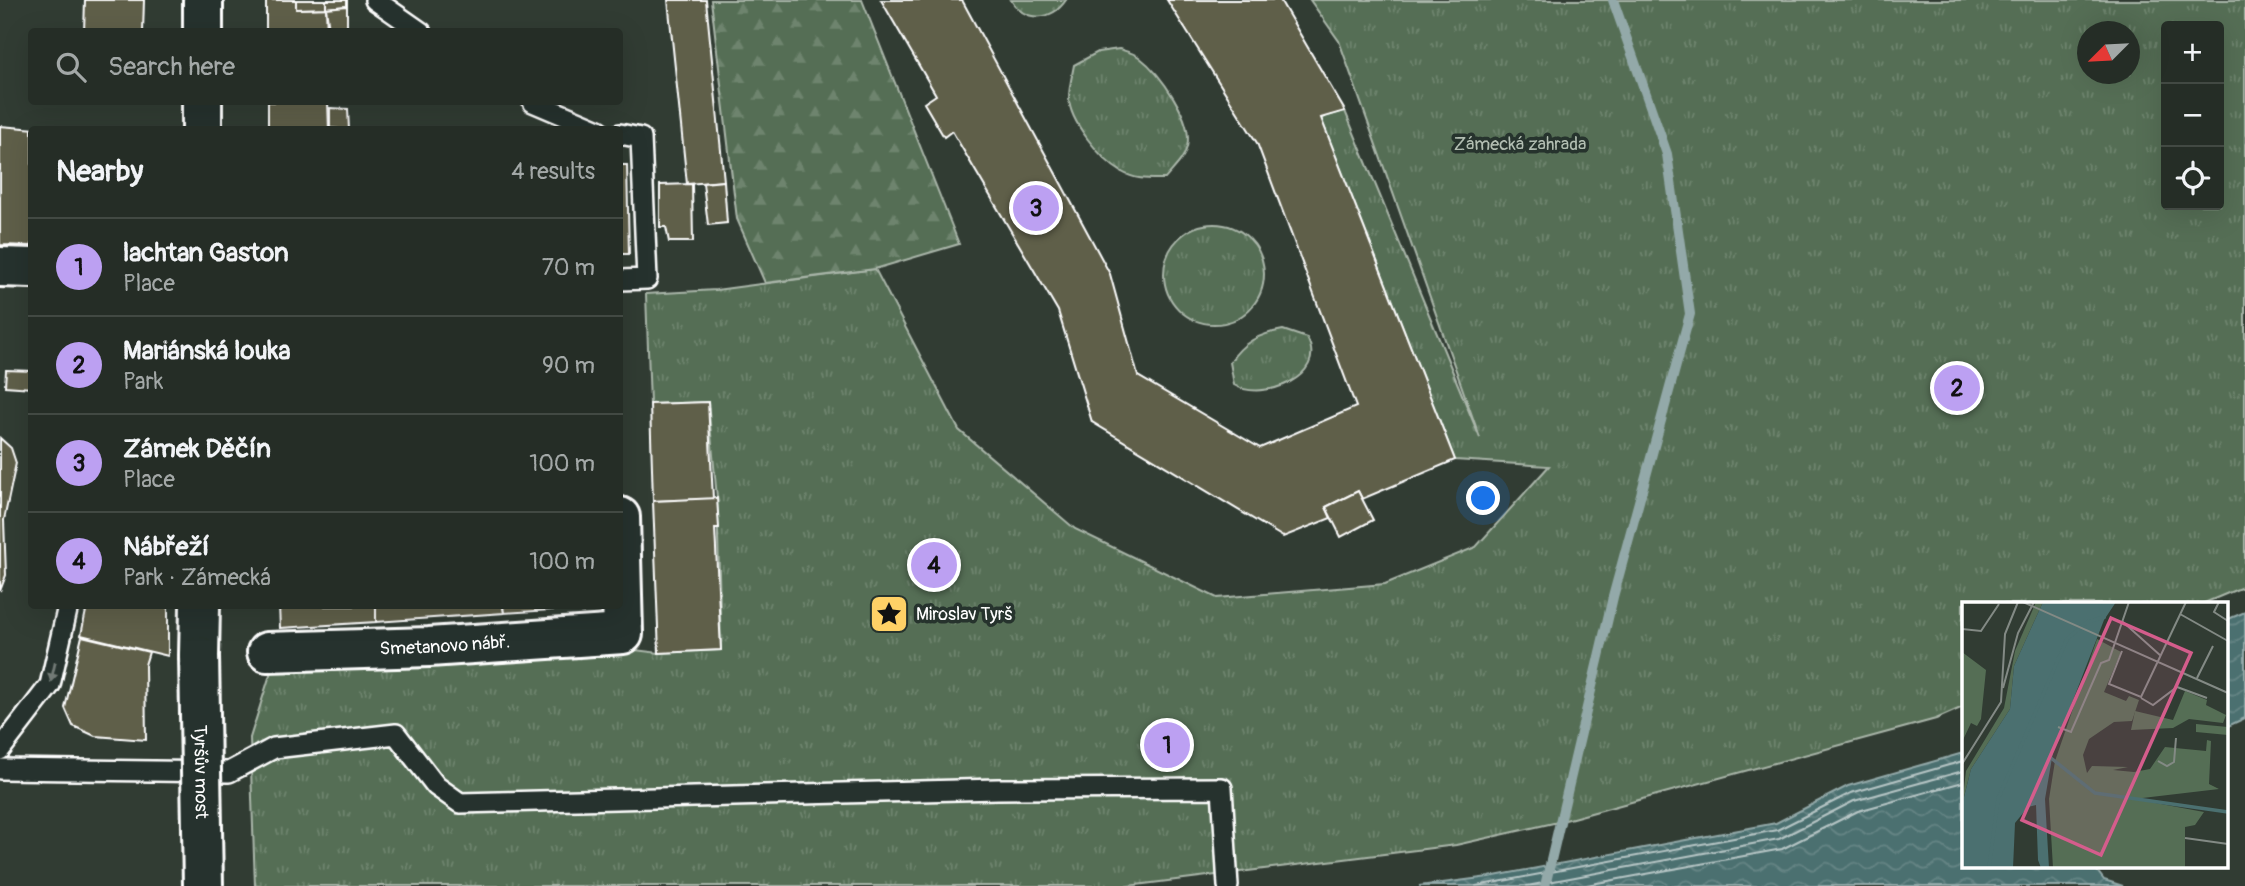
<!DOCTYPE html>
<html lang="en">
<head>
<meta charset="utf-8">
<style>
  body { margin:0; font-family:Pangolin,sans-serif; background:#2d352e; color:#f1f3f6 }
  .controls { position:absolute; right:21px; top:21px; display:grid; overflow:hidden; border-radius:7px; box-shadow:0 7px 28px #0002 }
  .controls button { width:63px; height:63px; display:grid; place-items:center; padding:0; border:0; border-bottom:2px solid #424943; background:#252d26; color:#f1f3f6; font:35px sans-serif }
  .compass { position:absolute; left:2077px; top:21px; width:63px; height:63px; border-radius:50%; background:#252d26; box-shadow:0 7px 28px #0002; rotate:246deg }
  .you { position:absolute; left:1484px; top:499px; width:24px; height:24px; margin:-18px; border:5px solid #fff; border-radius:50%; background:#1a73e8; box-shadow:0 0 0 10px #1a73e833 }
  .badge { display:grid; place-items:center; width:46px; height:46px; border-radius:50%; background:#bca0f2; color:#111; font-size:23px; font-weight:700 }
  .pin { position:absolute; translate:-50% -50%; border:4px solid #fff; box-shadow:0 2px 7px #0006 }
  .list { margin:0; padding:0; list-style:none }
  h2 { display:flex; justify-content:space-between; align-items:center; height:91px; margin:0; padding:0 28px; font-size:30px }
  h2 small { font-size:23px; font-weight:400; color:#a3a8a7 }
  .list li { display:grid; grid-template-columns:46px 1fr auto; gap:21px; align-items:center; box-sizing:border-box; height:98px; padding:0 28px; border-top:2px solid #424943 }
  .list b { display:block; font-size:26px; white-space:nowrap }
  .list p { margin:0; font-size:23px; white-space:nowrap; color:#a3a8a7 }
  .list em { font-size:23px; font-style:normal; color:#a3a8a7 }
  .icon { flex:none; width:38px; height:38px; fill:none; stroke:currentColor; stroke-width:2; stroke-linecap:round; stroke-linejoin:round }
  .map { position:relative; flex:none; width:2245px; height:886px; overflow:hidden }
  .search { position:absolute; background:#252d26; box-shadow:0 7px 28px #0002; left:28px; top:28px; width:595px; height:77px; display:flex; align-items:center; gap:18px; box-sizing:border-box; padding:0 24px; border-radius:7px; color:#a3a8a7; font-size:26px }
  .panel { position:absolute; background:#252d26; box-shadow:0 7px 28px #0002; left:28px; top:126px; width:595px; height:483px; border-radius:7px }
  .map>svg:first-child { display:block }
  .grass { fill:url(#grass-tufts); stroke:#aab6aa; stroke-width:2; fill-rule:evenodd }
  .forest { fill:url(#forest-firs); stroke:#aab6aa; stroke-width:2 }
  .water { fill:url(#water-waves); stroke:#93a9a9; stroke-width:2 }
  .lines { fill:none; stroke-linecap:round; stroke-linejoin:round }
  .shore { stroke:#b7c6c6; stroke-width:2 }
  .stream { stroke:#93a9a9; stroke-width:10 }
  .building { fill:#5f5e4a; stroke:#fff; stroke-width:2 }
  .lane-casing { stroke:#fff; stroke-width:24 }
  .street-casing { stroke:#fff; stroke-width:44 }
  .lane { stroke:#26332d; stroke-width:19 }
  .street { stroke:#26332d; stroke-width:38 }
  .street-bridge-casing { stroke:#fff; stroke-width:44; stroke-linecap:butt }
  .street-bridge { stroke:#26332d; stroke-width:38 }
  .oneway { fill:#727a76 }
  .labels { text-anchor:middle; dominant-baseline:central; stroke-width:7; stroke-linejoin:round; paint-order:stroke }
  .park-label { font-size:18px; fill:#b2beb2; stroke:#26332d }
  .poi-label { font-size:18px; fill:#fff; stroke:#26332d; text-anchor:start }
  .street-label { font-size:18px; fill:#fff; stroke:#26332d }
  .inset-river { fill:none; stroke:#4b7070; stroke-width:3.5 }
  .inset-road { fill:none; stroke:#838a85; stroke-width:2 }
  .view { fill:#d45d8c; fill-opacity:0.15; stroke:#d45d8c; stroke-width:3.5 }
  .inset-edge { fill:none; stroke:#fff; stroke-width:3.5 }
</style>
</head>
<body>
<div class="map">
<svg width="2245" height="886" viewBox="0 0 2245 886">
  <defs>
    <pattern id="grass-tufts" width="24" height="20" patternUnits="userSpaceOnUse" patternTransform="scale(1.75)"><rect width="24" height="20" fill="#556e55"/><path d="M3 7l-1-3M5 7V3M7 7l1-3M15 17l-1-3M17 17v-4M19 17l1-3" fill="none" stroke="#6e846e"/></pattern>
    <pattern id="forest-firs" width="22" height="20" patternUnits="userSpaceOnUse" patternTransform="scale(1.75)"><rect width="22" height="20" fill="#556e55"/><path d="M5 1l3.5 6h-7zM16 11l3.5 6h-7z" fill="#6e846e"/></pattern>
    <pattern id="water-waves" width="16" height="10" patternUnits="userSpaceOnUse" patternTransform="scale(1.75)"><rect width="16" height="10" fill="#4b7070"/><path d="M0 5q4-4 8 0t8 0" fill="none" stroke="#668585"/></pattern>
  </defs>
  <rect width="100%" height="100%" fill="#313c33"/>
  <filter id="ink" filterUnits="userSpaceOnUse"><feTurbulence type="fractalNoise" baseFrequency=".0143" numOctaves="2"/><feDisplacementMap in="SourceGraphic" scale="14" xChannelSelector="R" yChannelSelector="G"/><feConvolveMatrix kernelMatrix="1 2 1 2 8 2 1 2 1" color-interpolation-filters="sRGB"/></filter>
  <g filter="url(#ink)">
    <g class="grass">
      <path d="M 1011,0 L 1066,0 C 1052,21 1025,23 1011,0 Z"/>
      <path d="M 1310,0 L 2245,0 L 2245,586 L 2202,604 L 1963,604 L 1963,707 L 1936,719 L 1558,822 L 1456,845 L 1128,886 L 255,886 L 250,738 L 274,662 L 587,644 L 659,653 L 721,650 L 717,498 L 708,402 L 650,404 L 646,294 L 716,290 L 875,269 L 959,430 L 1075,529 L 1217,598 L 1385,584 L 1476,547 L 1549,466 L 1455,460 L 1321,118 L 1345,111 L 1480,438 L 1339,41 ZM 2166,26 L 2219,26 L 2219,205 L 2166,205 ZM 2088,32 L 2130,32 L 2130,74 L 2088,74 Z"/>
      <path d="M 1119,49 C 1125,51 1134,53 1139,57 C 1160,73 1194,120 1187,147 C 1184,160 1173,169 1165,179 C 1150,179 1135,180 1122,172 C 1102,161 1069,121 1069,98 C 1069,87 1072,76 1074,65 L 1098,52 Z"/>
      <circle cx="1214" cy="274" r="50"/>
      <path d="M 1283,330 L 1307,338 C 1329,377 1262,402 1234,385 L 1230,362 C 1243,342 1259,334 1283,330 Z"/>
    </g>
    <polygon class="forest" points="711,0 862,0 959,244 875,269 765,283 737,219"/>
    <g class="water">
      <polygon points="2245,612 2245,718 2226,727 2226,620"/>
      <polygon points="1963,753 1963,867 2094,867 2104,880 2123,886 1419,886 1489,877 1776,823 1848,786"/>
    </g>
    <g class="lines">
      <g class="shore">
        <polyline points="1476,886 1777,830 1851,793 1963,761"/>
        <polyline points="1527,886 1779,839 1854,801 1963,771"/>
        <polyline points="1581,886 1782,849 1858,811 1963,782"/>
      </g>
      <polyline class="stream" points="1545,886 1613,597 1690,314 1667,154 1613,0"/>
    </g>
    <g class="building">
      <polygon points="85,0 144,0 143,32 84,32"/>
      <polygon points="266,0 296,0 296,9 326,8 327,32 266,32"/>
      <polygon points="296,0 326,0 326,8 296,9"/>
      <polygon points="326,0 347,0 347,6 326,8"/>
      <polygon points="668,0 706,0 724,181 687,184"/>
      <polygon points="881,0 962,0 1110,274 1138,376 1260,448 1356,407 1257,143 1167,0 1280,0 1345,111 1321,118 1455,460 1362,499 1358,491 1326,507 1331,518 1283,537 1092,422 1058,311 952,131 944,137 924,103 936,95"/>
      <polygon points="347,6 347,32 329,29 326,8"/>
      <polygon points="268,102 328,102 329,130 268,130"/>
      <polygon points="330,108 348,109 349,130 330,128"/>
      <polygon points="0,126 48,130 32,130 32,246 0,245"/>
      <polygon points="620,165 627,165 629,254 620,254"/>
      <polygon points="724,181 727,223 708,225 703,183"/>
      <polygon points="692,184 693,242 669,242 666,227 660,227 660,185"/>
      <polygon points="6,370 32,371 32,388 5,386"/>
      <polygon points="708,402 713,499 653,501 650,404"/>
      <polygon points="0,438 11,448 16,463 4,520 6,575 0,591"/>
      <polygon points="1358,491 1373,520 1341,537 1326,507"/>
      <polygon points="717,498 719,528 715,528 721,650 659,653 653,501"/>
      <polygon points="87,606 168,606 168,656 81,635"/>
      <polygon points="279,606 376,606 376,622 280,628"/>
      <polygon points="376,606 503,606 504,613 376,622"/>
      <polygon points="503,606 599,606 599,607 504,613"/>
      <polygon points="82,636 149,652 145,665 146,740 95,736 73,726 65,708"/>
    </g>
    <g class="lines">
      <g class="lane-casing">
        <g id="lane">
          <polyline points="375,0 421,32"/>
          <polyline points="533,102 599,130"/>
          <polyline points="620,134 641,138 647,279 620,280"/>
          <polyline points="0,750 50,685 68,606"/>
          <polyline points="0,769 229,772 274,748 396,734 436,786 460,803 998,789 1222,788 1228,886"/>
        </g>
      </g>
      <g class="street-casing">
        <g id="street">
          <polyline points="203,32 203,0"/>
          <polyline points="202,130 202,102"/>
          <polyline points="0,267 32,268"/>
          <path id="s1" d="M 267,652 L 429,647 L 623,634 L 620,517"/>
          <polyline points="199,656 200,606"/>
        </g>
      </g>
      <use href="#lane" class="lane"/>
      <use href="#street" class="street"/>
      <g class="street-bridge-casing">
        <g id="street-bridge">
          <path id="s2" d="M 199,656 L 203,886"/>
        </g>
      </g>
      <use href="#street-bridge" class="street-bridge"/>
    </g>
    <defs><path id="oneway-solid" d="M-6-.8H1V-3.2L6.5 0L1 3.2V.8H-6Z" transform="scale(1.75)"/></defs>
    <use class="oneway" href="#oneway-solid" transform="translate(53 672) rotate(103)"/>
  </g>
  <defs>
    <g id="sight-square" transform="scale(2.0125)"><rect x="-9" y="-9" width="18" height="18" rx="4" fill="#ffd166" stroke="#26332d"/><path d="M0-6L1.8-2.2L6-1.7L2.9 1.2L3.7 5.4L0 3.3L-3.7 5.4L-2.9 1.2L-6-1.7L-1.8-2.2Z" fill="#111"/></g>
  </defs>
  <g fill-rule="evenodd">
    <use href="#sight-square" x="889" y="614"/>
  </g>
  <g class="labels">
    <g class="park-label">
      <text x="1520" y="144">Zámecká zahrada</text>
    </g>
    <g class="poi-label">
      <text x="916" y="614">Miroslav Tyrš</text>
    </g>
    <g class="street-label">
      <text stroke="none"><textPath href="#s1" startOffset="178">Smetanovo nábř.</textPath></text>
      <text stroke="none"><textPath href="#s2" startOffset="116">Tyršův most</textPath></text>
    </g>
  </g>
  <g transform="translate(1962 602)">
    <rect width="266" height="266" fill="#313c33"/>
    <path d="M 74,0 L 81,0 L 52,64 L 48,107 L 9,167 L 0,203 L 4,169 L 42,106 L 53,49 ZM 135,37 L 159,50 L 142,90 L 164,99 L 167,94 L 177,98 L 170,119 L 152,120 L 127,137 L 121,153 L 125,171 L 130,164 L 166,165 L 151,168 L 172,170 L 188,167 L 203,145 L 244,149 L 245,138 L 249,139 L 247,182 L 257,187 L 172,197 L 242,210 L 233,223 L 223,225 L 223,266 L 91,266 L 87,197 L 93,159 Z" fill="#556e55"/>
    <path d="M 0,50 L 24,68 L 19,117 L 15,124 L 9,121 L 0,140 ZM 223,89 L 245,98 L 244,103 L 264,113 L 261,121 L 227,117 L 211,126 L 169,128 L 173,109 L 211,118 Z" fill="#556e55"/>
    <path d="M 234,122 L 266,125 L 266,133 L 234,130 Z" fill="#556e55"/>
    <path d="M 81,0 L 154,0 L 142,18 L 91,150 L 83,197 L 87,266 L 79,266 L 76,258 L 74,203 L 66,205 L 53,221 L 51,266 L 0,266 L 0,203 L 9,167 L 48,107 L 52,64 Z" fill="#4b7070"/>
    <path class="inset-river" d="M 89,156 L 133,191 L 266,210M 27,266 L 36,197 L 105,37 L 125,20 L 142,15 L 137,0"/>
    <path class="inset-road" d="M 61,0 L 266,91M 257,0 L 252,10 L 266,19M 218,12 L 266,39M 161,20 L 199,54M 0,27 L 19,29 L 37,2M 160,49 L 147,82 L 179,95 L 224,0M 235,76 L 251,44M 41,86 L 56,31 L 72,0M 179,96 L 191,103 L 215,85 L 245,96M 96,125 L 109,130 L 139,61 L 147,58 L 167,0M 196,159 L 205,164 L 212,160 L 214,136M 0,162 L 39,100 L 43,32 L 56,0M 223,236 L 266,242"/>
    <path class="view" d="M 149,16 L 229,51 L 139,253 L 60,218 Z"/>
    <rect width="266" height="266" class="inset-edge"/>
  </g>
</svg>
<div class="controls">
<button>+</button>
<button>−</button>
<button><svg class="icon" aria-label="locate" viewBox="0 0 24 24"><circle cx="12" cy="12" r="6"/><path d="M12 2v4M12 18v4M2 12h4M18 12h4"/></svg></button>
</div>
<svg class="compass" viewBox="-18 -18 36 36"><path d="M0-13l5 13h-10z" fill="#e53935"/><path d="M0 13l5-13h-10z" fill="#a3a8a7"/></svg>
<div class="you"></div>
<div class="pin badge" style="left:1167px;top:745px">1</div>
<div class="pin badge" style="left:1957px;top:388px">2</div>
<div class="pin badge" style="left:1036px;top:208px">3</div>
<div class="pin badge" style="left:934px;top:565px">4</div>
<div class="search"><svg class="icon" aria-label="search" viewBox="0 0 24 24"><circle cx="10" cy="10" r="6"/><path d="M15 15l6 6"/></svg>Search here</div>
<section class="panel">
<h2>Nearby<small>4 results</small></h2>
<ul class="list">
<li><span class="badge">1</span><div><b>lachtan Gaston</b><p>Place</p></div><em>70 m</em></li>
<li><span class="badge">2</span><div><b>Mariánská louka</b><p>Park</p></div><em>90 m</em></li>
<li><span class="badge">3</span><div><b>Zámek Děčín</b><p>Place</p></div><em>100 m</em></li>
<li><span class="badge">4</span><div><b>Nábřeží</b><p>Park · Zámecká</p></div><em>100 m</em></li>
</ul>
</section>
</div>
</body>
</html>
